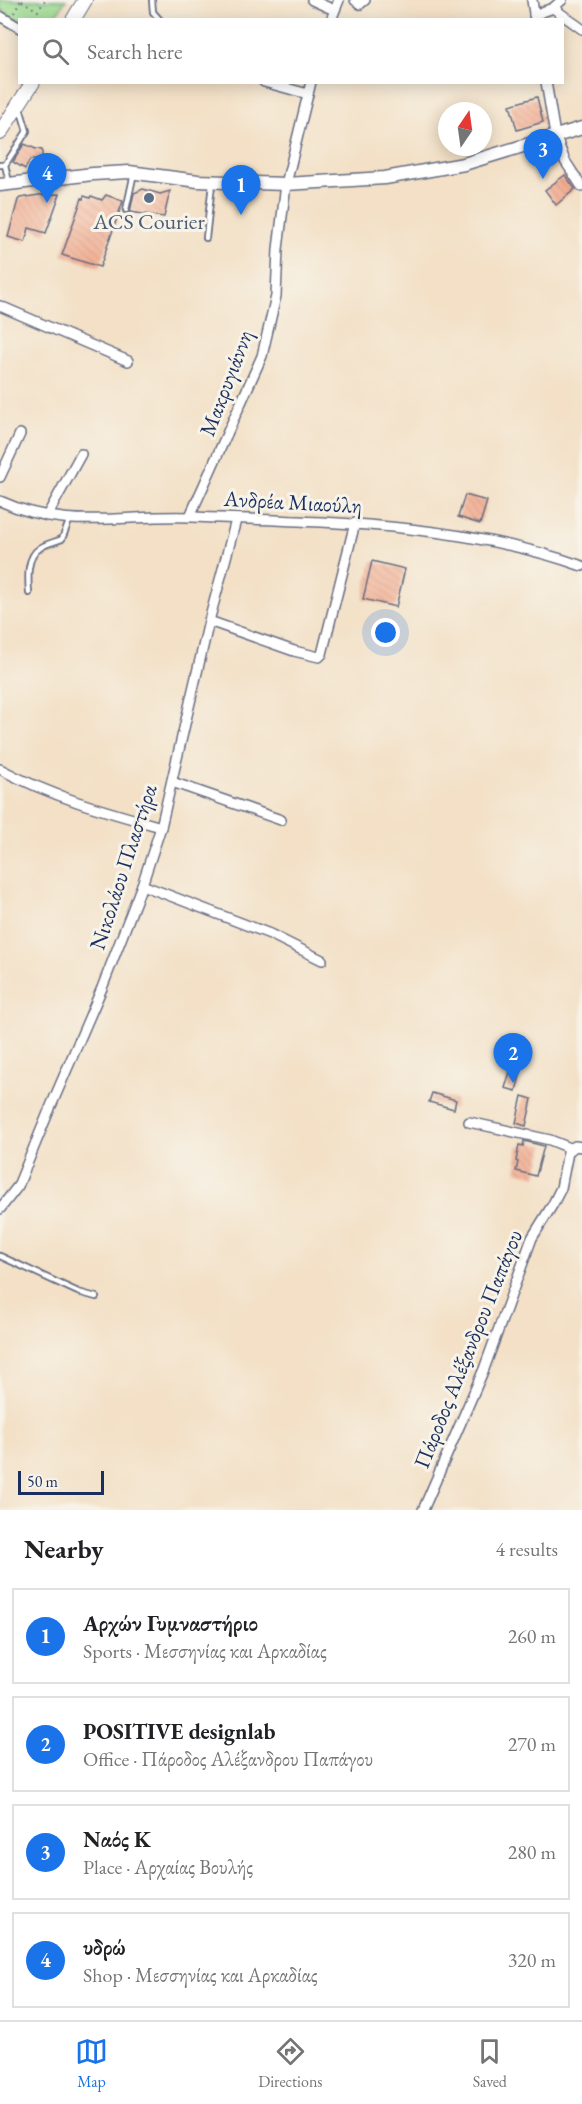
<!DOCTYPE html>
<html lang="en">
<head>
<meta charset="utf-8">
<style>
  body { margin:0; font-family:"EB Garamond",serif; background:#f2f2f2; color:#202124 }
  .compass { position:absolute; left:438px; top:102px; width:54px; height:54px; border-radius:50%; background:#fff; box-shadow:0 3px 15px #0003; rotate:13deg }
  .scale { position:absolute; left:18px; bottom:15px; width:86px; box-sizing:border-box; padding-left:6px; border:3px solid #1b2f5e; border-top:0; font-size:16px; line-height:21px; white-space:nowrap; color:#1b2f5e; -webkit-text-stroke:4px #f7f3e8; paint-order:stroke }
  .you { position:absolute; left:386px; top:633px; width:21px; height:21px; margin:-15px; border:4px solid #fff; border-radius:50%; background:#1a73e8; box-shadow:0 0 0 9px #1a73e833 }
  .badge { display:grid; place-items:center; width:39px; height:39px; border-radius:50%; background:#1a73e8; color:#fff; font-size:20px; font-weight:700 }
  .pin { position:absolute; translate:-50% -50px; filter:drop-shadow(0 2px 3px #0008) }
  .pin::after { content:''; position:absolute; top:32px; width:21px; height:18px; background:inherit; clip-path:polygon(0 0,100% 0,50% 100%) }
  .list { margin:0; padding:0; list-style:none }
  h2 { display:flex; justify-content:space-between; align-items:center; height:78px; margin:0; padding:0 24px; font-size:26px }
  h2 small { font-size:20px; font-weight:400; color:#757577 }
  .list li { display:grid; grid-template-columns:39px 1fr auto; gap:18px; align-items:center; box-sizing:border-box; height:96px; margin:0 12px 12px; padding:0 12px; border:2px solid #e0e0e0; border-radius:0px }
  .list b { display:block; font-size:22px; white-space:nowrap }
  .list p { margin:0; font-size:20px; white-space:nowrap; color:#757577 }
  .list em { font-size:20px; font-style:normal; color:#757577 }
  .icon { flex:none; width:33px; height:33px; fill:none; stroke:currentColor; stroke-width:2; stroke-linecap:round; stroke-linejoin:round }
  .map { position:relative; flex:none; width:582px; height:1510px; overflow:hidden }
  .search { position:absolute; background:#fff; box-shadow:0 3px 15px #0003; left:18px; right:18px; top:18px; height:66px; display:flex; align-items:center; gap:15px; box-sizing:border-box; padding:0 21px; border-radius:0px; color:#757577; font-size:22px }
  .sheet { height:510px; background:#fff }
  nav { display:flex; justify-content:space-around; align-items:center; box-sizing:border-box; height:84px; border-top:2px solid #e0e0e0; background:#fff; font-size:16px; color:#757577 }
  nav a { display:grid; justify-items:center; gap:3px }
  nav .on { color:#1a73e8 }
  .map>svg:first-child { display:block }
  .green { fill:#9cdb91; stroke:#5c8578; stroke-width:1.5 }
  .building { fill:url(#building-back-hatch) }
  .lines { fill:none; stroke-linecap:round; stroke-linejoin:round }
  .service-casing { stroke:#676d82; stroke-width:8 }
  .minor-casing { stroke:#676d82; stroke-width:12 }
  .tertiary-casing { stroke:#676d82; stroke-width:15 }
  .secondary-casing { stroke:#676d82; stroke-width:16 }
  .path { stroke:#676d82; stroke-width:2; stroke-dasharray:1.5 4.5; stroke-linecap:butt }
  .service { stroke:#fff; stroke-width:4.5 }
  .minor { stroke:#fff; stroke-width:9 }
  .tertiary { stroke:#fff; stroke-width:12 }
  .secondary { stroke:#fff; stroke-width:14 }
  .service-dot { fill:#5c6f8a; stroke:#f7f3e8; stroke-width:2 }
  .labels { text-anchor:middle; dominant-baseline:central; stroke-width:6; stroke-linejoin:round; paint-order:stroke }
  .service-label { font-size:22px; fill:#4e5e75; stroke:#f7f3e8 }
  .street-label { font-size:22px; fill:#1b2f5e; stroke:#f7f3e8 }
</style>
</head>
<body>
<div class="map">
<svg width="582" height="1510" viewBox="0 0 582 1510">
  <defs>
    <pattern id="building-back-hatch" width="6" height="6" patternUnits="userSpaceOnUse" patternTransform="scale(1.5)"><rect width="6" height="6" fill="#f3ad91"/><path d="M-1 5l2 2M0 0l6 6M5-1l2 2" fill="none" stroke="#d0957f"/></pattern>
  </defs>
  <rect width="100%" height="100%" fill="#f7f3e8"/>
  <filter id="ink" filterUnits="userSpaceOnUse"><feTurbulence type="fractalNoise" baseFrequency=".0167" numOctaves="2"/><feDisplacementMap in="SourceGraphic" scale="12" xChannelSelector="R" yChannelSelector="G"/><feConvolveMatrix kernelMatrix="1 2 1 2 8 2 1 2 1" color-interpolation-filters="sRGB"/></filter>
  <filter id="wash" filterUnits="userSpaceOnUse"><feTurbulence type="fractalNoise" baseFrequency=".008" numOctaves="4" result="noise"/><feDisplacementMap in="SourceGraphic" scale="24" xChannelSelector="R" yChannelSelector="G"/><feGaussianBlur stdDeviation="1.35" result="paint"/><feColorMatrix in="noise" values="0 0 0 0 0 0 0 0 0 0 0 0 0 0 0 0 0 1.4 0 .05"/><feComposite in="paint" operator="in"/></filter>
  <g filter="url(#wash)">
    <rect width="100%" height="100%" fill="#f3e0c6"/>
    <polygon class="green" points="0,0 66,0 53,19 20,20 19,21 0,9"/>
    <g id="blocks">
      <g class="building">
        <polygon points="537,97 543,122 517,130 510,105"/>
        <polygon points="24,144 36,149 42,150 42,160 30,160 25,169 13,162"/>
        <polygon points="565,175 575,189 556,205 545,190"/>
        <polygon points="143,189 160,194 170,191 164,217 130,212 134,193"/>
        <polygon points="60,194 46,233 29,228 25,242 8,237 18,200 20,198 39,195"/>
        <polygon points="106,195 123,201 100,267 62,255 82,198 83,199 84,196 90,198 91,196 102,200"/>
        <polygon points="465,495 487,501 480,524 458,517"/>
        <polygon points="372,561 405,569 396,607 363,599"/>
        <polygon points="511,1069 521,1072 516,1091 505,1088"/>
        <polygon points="432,1093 456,1100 454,1109 429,1102"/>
        <polygon points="522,1096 532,1099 526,1126 516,1123"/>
        <polygon points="524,1141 544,1146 536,1176 516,1171 518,1162 516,1161 519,1145 523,1146"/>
      </g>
    </g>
  </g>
  <g filter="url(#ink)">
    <use href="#blocks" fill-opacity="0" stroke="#676d82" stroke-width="1.5"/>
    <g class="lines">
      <g class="service-casing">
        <g id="service">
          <polyline points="152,0 153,12 160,20"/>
          <polyline points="0,165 5,165 27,131 20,108"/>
          <polyline points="5,165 9,182"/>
          <polyline points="126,210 134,173"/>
          <polyline points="206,238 212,184"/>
          <path d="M 29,593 C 28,578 26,557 40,548 C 45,544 55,542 62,539 L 70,519"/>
          <polyline points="0,1256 78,1292 96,1297"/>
        </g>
      </g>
      <g class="minor-casing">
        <g id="minor">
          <polyline points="312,0 334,10"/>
          <polyline points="355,0 360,4 365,0"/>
          <polyline points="532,0 535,20"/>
          <polyline points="553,8 582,29"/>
          <polyline points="534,15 553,8 562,0"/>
          <polyline points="0,16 20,28"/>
          <polyline points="331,20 339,0"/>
          <polyline points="264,82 308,94"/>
          <polyline points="546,82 555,135 565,161 582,187"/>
          <polyline points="0,306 128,361"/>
          <polyline points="0,477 20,434"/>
          <path d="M 0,501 C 68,532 122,514 192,517 C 322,522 458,522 582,566"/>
          <polyline points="47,516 81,454"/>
          <polyline points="190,516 262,356 276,296 278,249 286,184 311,82"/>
          <polyline points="209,621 294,651 319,657 322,654 355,523"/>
          <path d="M 0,769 C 53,797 104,811 161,827"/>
          <polyline points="172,782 281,820"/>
          <polyline points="142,885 270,934 322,960"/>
          <polyline points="469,1122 550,1140 570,1148"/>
          <polyline points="0,1209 18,1186 48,1113 102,988 142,885 161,827 209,621 236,520"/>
          <polyline points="423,1510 484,1369 532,1238 553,1204 561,1188 568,1152 575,1146 582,1147"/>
        </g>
      </g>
      <g class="tertiary-casing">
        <polyline id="tertiary" points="0,185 93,174 129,172 198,181 286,184 385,178 464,164 582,128"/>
      </g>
      <g class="secondary-casing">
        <g id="secondary">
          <polyline points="73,20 85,0"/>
          <polyline points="0,133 33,82"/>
        </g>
      </g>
      <g class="path">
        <polyline points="22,1 38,11 45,0"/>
        <polyline points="14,13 21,0"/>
      </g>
      <use href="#service" class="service"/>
      <use href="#minor" class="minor"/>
      <use href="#tertiary" class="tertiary"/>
      <use href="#secondary" class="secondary"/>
    </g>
  </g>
  <circle class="service-dot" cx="149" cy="198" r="6"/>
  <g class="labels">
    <g class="service-label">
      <text x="149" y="221">ACS Courier</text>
    </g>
    <g class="street-label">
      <text transform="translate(226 383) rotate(-69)">Μακρυγιάννη</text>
      <text transform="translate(293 502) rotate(3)">Ανδρέα Μιαούλη</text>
      <text transform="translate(123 867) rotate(-72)">Νικολάου Πλαστήρα</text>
      <text transform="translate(468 1349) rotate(-68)">Πάροδος Αλέξανδρου Παπάγου</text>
    </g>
  </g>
</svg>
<svg class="compass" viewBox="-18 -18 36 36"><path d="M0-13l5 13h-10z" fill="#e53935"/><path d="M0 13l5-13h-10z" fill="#757577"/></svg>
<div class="scale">50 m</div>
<div class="you"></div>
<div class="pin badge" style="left:241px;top:215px">1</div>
<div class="pin badge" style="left:513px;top:1083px">2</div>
<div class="pin badge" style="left:543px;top:179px">3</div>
<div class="pin badge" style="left:47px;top:203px">4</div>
<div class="search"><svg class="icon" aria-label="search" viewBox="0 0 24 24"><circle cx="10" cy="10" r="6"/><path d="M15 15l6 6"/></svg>Search here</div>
</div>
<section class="sheet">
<h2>Nearby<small>4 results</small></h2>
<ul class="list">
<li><span class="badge">1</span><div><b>Αρχών Γυμναστήριο</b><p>Sports · Μεσσηνίας και Αρκαδίας</p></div><em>260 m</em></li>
<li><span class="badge">2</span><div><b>POSITIVE designlab</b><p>Office · Πάροδος Αλέξανδρου Παπάγου</p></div><em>270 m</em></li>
<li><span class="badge">3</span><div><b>Ναός Κ</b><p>Place · Αρχαίας Βουλής</p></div><em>280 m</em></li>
<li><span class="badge">4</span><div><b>υδρώ</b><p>Shop · Μεσσηνίας και Αρκαδίας</p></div><em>320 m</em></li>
</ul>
</section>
<nav>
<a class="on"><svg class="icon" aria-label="map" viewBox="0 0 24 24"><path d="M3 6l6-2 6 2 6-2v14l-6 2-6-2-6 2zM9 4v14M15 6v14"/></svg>Map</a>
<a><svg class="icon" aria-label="directions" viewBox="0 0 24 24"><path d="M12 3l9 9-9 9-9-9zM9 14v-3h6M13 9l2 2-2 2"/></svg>Directions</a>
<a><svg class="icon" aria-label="saved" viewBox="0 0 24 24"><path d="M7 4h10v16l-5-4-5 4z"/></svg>Saved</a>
</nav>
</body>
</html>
